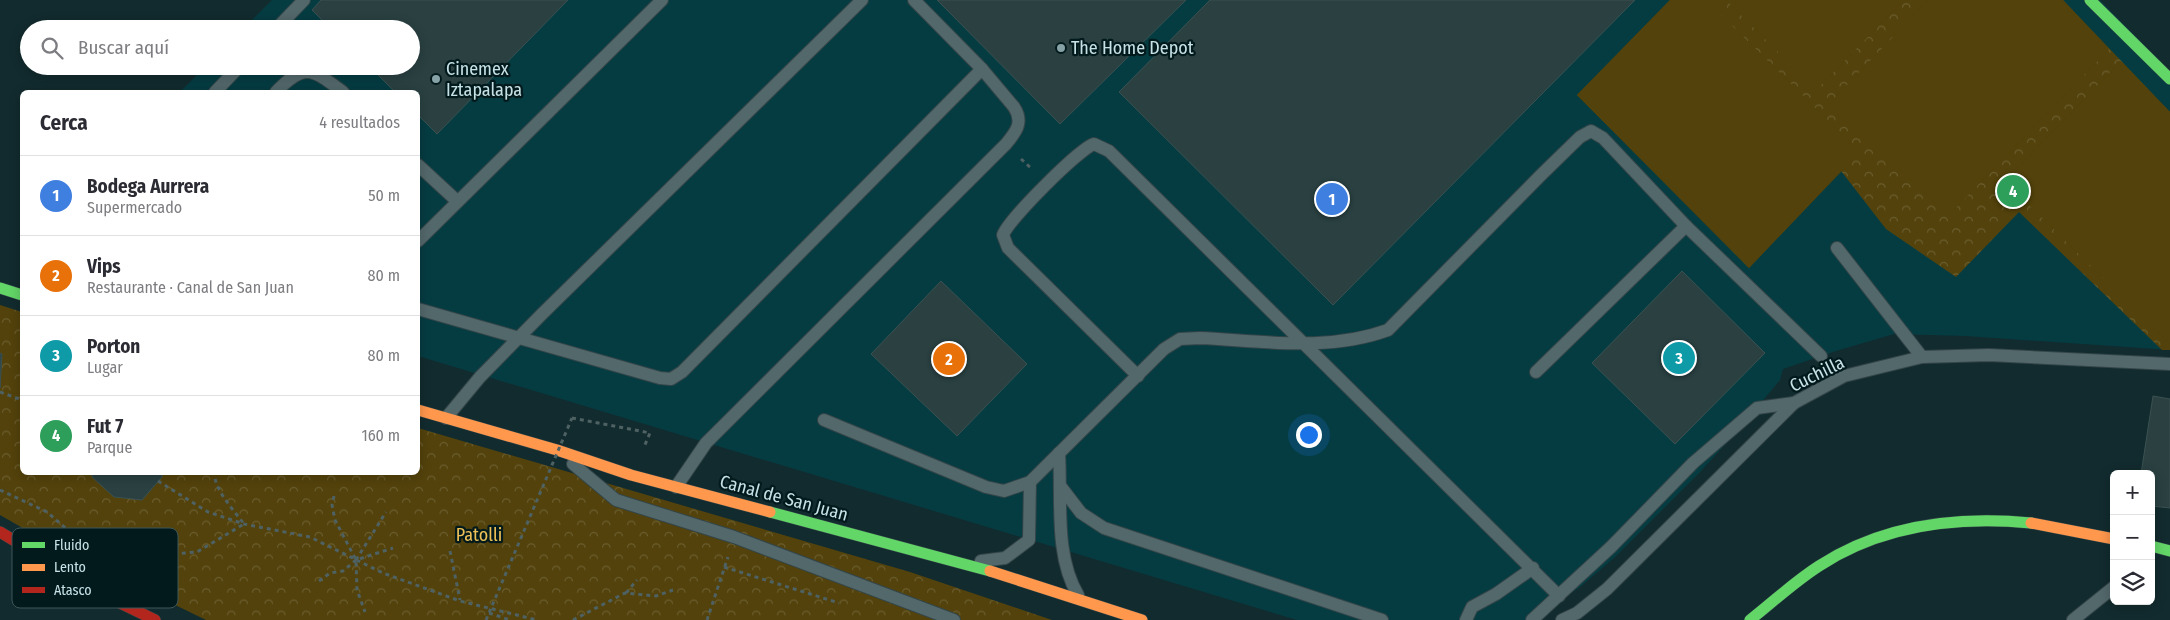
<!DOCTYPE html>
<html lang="es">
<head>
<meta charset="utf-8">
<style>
  body { margin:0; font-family:"Fira Sans Condensed",sans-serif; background:#f7f7f7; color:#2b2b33 }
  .controls { position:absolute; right:15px; bottom:15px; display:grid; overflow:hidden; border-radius:8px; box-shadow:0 2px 12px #0003 }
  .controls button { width:45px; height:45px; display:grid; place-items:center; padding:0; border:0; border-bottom:1px solid #e1e1e2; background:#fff; color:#2b2b33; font:25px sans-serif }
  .you { position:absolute; left:1308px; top:434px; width:18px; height:18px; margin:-12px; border:4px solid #fff; border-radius:50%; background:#1a73e8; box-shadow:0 0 0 8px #1a73e833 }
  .badge { display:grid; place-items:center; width:32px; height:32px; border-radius:50%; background:#546167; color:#fff; font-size:16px; font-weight:700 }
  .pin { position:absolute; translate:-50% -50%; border:2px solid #fff; box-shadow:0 1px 5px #0006 }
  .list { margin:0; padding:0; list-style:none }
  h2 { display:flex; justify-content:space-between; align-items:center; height:65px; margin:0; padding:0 20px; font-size:21px }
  h2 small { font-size:16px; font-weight:400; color:#7c7c81 }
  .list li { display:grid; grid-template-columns:32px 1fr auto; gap:15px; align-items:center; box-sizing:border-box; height:80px; padding:0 20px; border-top:1px solid #e1e1e2 }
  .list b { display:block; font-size:19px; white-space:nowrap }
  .list p { margin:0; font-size:16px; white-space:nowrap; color:#7c7c81 }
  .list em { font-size:16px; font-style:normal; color:#7c7c81 }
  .icon { flex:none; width:28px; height:28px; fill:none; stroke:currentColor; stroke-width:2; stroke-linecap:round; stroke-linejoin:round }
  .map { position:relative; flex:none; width:2170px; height:620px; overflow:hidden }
  .search { position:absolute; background:#fff; box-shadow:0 2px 12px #0003; left:20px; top:20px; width:400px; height:55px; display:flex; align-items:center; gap:12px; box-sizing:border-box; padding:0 18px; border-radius:28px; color:#7c7c81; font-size:19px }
  .panel { position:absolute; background:#fff; box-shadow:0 2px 12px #0003; left:20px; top:90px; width:400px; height:385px; border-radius:8px }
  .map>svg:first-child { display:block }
  .built { fill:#053c42 }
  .park { fill:url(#park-crowns) }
  .garden { fill:#53420b }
  .building { fill:#2a4041; stroke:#3b5151 }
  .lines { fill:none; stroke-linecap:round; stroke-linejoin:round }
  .lane-casing { stroke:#334548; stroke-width:14 }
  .fast-casing { stroke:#334548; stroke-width:12 }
  .slow-casing { stroke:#334548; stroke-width:12 }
  .jam-casing { stroke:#334548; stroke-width:12 }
  .path { stroke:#4e6163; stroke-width:3; stroke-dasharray:4 4; stroke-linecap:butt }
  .lane { stroke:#53686b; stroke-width:12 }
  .fast { stroke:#63d668; stroke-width:11 }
  .slow { stroke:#ff974d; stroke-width:11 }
  .jam { stroke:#b3261e; stroke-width:11 }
  .path-bridge { stroke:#4e6163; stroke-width:3; stroke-dasharray:4 4; stroke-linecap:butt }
  .poi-dot { fill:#87a2a6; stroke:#031a1d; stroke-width:2 }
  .labels { text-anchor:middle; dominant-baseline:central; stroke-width:4.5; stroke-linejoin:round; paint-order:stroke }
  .poi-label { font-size:18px; fill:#c6e2e6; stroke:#031a1d; text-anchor:start }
  .street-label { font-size:18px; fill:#c6e2e6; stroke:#031a1d }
  .park-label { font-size:18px; fill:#eec157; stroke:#031a1d }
  .key { fill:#031a1d; stroke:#3e5659; stroke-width:1 }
  .key-label { font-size:14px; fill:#c6e2e6 }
</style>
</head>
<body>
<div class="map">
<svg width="2170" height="620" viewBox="0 0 2170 620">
  <defs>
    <pattern id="park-crowns" width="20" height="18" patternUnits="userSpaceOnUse" patternTransform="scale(1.25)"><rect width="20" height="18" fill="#53420b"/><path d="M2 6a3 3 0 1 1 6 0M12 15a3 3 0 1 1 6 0" fill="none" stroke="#6a5d2f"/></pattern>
  </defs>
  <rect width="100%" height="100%" fill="#122b2e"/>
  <polygon class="built" points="272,0 2100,0 2170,71 2170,350 1965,336 1894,334 1836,351 1783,369 1780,380 1741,427 1701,471 1614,558 1579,588 1535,615 1525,620 1297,620 418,356 418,92 180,92 206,66 411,66 411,29 243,29"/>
  <g class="park">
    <polygon points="1670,0 2063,0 2170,112 2170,350 2162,350 2019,212 1956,277 1886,229 1841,171 1749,268 1577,95"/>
    <polygon points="0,305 22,312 22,472 418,472 418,428 910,572 1052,620 206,620 56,547 0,515"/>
  </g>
  <g class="garden">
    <polygon points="1670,0 1706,0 1860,152 1749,268 1577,95"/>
    <polygon points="1726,0 1904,0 1816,90"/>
    <polygon points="1928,0 2063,0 2109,49 1948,216 1831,102"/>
    <polygon points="2121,61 2170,112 2170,344 2005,181"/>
  </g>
  <g class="building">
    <polygon points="321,0 568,0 437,134 418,115 418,92 395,92 369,66 411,66 411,29 331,29 312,10"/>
    <polygon points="937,0 1186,0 1060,124"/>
    <polygon points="1210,0 1635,0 1333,305 1119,92"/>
    <polygon points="1682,271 1765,353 1675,444 1592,363"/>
    <polygon points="941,281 1027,364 957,436 871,354"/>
    <polygon points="0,353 2,354 0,388"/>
    <polygon points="2153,396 2170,399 2170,508 2151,506 2151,474 2141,474"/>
    <polygon points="92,472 162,472 162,477 142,500 114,497 92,477"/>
  </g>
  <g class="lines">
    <g class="lane-casing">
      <g id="lane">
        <polyline points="276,29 304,0"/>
        <polyline points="215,92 240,66"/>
        <path d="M 276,92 C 305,62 312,69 343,92"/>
        <polyline points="418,165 457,201"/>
        <polyline points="418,241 662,0"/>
        <polyline points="1837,248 1922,357"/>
        <polyline points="418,309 660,378 671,379 682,372 982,69"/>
        <polyline points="1536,372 1686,226"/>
        <path d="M 1138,376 L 1008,248 L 1003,235 C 1008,220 1079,149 1094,144 L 1109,151 L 1559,596"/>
        <polyline points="446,418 480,377 542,314 862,0"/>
        <path d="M 824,420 L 986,487 L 1004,491 L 1030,482 L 1164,349 L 1180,339 L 1200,338 C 1262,341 1328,352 1388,330 L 1541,175 L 1580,137 L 1591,131 L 1603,138 L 1686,226 L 1821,356"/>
        <path d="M 1059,453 C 1062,499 1054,555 1078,595"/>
        <polyline points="573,464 616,500 734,537 954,620"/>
        <path d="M 676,487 L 706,443 L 1006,144 C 1016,132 1024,122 1014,107 L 982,69 L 914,0"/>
        <polyline points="1061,487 1081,513 1104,528 1382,620"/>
        <polyline points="981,561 1005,558 1029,540 1030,482"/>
        <polyline points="1466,620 1472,607 1496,594 1533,568"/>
        <polyline points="1532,620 1611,547 1693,463 1757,408 1794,403"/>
        <polyline points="1562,620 1577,613 1607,589 1794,403 1844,376 1922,357 1989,355 2170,364"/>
        <polyline points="2073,620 2114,587"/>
      </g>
    </g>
    <g class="fast-casing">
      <g id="fast">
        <polyline points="2090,0 2170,79"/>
        <polyline points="0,288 22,295"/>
        <polyline points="770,512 990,571"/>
        <polyline points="2151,546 2170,551"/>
        <path d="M 1750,620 C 1773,602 1794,582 1819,566 C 1882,525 1957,516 2031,523"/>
      </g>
    </g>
    <g class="slow-casing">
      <g id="slow">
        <polyline points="418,410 557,450 631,475 770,512"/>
        <polyline points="2031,523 2114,539"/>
        <polyline points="990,571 1142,620"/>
      </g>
    </g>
    <g class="jam-casing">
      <polyline id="jam" points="0,532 108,597 155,620"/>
    </g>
    <g class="path">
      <polyline points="1021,159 1031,168"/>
      <polyline points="0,392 22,400"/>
      <polyline points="572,418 650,433 644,447"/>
      <polyline points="158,481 208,512 244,524 310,537 383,573 460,601 537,620"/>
      <path d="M 0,490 L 47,512 L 70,532 L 93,547 L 124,556 L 148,556 L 197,552 L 244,524 C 233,509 215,491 214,472"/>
      <polyline points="334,496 332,505 335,520 356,560 357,590 365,612"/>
      <polyline points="450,551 460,600"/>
      <polyline points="356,560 386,512"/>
      <polyline points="724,567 839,603"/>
      <polyline points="319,581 330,573 343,571 356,560 393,548"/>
      <polyline points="626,593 637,580"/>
      <polyline points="489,613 510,620"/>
      <polyline points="573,620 625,593 656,596 673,590"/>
      <polyline points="707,620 728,557"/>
    </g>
    <use href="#lane" class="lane"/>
    <use href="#fast" class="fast"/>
    <use href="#slow" class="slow"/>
    <use href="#jam" class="jam"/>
    <polyline class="path-bridge" points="486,620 572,418"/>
  </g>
  <g class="poi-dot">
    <circle cx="1061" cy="48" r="5"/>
    <circle cx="436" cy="79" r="5"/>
  </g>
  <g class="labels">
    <g class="poi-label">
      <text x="1071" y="48">The Home Depot</text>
      <text x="446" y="69">Cinemex<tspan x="446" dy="21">Iztapalapa</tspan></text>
    </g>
    <g class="street-label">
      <text transform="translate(1817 374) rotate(-26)">Cuchilla</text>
      <text transform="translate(784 498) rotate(15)">Canal de San Juan</text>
    </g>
    <g class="park-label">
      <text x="479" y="535">Patolli</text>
    </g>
  </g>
  <rect x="12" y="528" width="166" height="80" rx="8" class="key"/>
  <rect x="22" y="542" width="23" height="6" fill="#63d668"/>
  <rect x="22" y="564" width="23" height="7" fill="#ff974d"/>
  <rect x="22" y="587" width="23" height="6" fill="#b3261e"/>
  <g class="key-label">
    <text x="54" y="550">Fluido</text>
    <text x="54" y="572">Lento</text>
    <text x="54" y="595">Atasco</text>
  </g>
</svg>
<div class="controls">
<button>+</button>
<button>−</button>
<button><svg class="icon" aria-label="layers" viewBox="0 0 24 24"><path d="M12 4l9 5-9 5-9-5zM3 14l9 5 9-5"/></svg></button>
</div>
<div class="you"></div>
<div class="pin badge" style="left:1332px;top:199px;background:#3f7fe0">1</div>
<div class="pin badge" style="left:949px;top:359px;background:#e8710a">2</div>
<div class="pin badge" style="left:1679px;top:358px;background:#0f9aa8">3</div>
<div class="pin badge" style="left:2013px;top:191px;background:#2e9e5b">4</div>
<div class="search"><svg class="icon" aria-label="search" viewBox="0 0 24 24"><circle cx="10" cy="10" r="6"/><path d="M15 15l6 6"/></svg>Buscar aquí</div>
<section class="panel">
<h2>Cerca<small>4 resultados</small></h2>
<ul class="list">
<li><span class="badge" style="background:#3f7fe0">1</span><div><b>Bodega Aurrera</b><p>Supermercado</p></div><em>50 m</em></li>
<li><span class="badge" style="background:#e8710a">2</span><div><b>Vips</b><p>Restaurante · Canal de San Juan</p></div><em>80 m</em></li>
<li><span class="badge" style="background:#0f9aa8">3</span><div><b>Porton</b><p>Lugar</p></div><em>80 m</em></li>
<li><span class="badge" style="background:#2e9e5b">4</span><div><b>Fut 7</b><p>Parque</p></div><em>160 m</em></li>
</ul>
</section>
</div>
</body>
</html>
